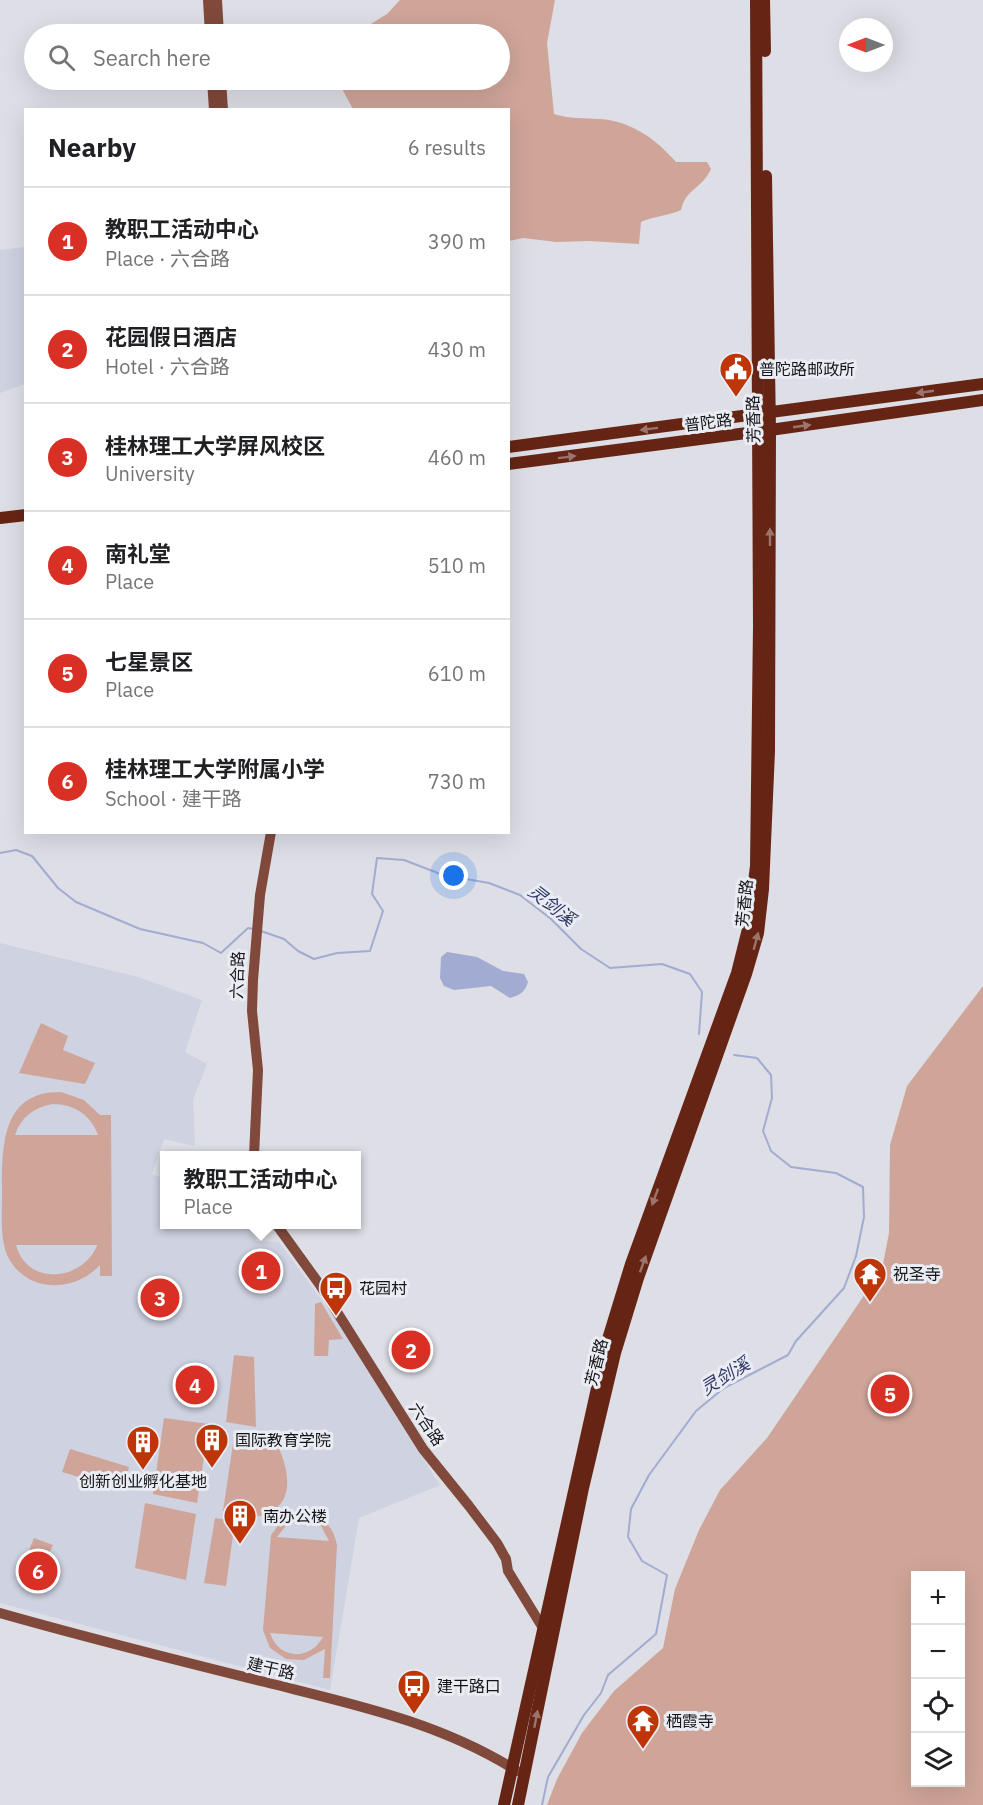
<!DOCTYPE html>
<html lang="en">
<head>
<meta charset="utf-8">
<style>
  body { margin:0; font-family:"IBM Plex Sans","Noto Sans SC",sans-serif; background:#f2f2f2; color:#202124 }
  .controls { position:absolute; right:18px; bottom:18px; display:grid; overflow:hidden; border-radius:0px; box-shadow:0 6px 24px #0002 }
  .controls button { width:54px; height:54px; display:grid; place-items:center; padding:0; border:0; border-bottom:2px solid #e0e0e0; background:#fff; color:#202124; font:30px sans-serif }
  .compass { position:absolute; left:839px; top:18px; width:54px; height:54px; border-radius:50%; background:#fff; box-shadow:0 6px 24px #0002; rotate:270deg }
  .you { position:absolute; left:454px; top:876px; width:21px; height:21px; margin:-15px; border:4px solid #fff; border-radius:50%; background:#1a73e8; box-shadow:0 0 0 9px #1a73e833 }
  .badge { display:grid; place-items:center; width:39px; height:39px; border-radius:50%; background:#d93025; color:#fff; font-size:20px; font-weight:700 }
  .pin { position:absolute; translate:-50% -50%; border:3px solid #fff; box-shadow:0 2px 6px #0006 }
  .popup { position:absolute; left:160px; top:1151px; width:201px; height:78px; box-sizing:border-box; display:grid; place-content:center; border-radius:0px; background:#fff; filter:drop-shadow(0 2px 4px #0005); font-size:20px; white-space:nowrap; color:#757577 }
  .popup b { font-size:22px; color:#202124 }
  .popup::after { content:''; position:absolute; left:50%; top:100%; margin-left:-12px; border:12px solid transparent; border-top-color:#fff }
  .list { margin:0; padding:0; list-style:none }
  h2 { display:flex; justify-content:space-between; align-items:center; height:78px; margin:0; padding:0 24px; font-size:26px }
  h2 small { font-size:20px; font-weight:400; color:#757577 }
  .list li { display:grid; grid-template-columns:39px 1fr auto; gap:18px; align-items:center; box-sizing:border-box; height:108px; padding:0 24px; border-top:2px solid #e0e0e0 }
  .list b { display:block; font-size:22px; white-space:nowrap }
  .list p { margin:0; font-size:20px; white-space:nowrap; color:#757577 }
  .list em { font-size:20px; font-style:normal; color:#757577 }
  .icon { flex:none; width:33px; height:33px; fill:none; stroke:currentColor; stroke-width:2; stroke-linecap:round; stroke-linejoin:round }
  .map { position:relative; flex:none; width:983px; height:1805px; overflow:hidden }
  .search { position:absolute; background:#fff; box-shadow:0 6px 24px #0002; left:24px; top:24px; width:486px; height:66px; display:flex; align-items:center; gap:15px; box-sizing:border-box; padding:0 21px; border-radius:33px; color:#757577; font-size:22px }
  .panel { position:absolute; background:#fff; box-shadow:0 6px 24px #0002; left:24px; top:108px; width:486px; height:726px; border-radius:0px }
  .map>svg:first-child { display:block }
  .built { fill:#ced2e1 }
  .green { fill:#d0a599; fill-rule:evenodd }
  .water { fill:#a2abd1 }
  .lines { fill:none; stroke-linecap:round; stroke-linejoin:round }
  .stream { stroke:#a2abd1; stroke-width:2 }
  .secondary { stroke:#80493b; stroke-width:10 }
  .primary { stroke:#662514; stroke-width:12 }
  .oneway { fill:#9b756d }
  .labels { text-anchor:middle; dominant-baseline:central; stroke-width:6; stroke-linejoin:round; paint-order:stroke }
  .poi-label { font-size:16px; fill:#141518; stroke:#eaecf3; text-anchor:start }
  .street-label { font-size:16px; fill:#141518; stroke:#eaecf3 }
  .water-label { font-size:18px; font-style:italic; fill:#2d3465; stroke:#eaecf3 }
</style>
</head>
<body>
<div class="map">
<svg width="983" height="1805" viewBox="0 0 983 1805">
  <rect width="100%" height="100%" fill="#dddee6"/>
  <g class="built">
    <polygon points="25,247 25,384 0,393 0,250"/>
    <polygon points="0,943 138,977 202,1000 185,1052 207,1064 193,1100 195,1146 164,1139 152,1174 165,1179 165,1224 246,1225 251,1225 256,1241 279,1242 334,1317 440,1485 359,1518 330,1690 0,1603"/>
  </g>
  <g class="green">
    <path d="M 400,0 L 555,0 L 547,43 L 554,114 C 569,119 584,118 600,119 C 631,121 656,139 676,162 L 707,162 L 711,169 C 702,189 686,188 681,210 C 668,216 654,216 641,222 L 639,244 L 589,241 L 556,242 L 523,238 L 509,241 L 508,110 L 353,109 L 341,87 L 343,80 L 500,80 L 500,34 L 362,34 L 366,27 L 387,14 Z"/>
    <path d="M 983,986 L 983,1805 L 547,1805 L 557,1779 L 582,1733 L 614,1691 L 663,1648 L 675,1589 L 699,1530 L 720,1490 L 767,1438 L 882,1269 L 889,1233 L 890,1145 L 907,1086 ZM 916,1576 L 960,1576 L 960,1782 L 916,1782 Z"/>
    <polygon points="41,1023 68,1036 63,1050 95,1063 85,1084 19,1073"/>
    <path d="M 61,1092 L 84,1100 L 100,1115 L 111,1115 L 112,1276 L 100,1276 L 100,1265 C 73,1294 25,1293 7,1255 C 0,1237 2,1215 2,1195 C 2,1149 0,1091 61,1092 ZM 53,1104 C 74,1104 91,1115 98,1135 L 15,1135 C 21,1117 34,1107 53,1104 ZM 16,1245 L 97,1245 L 97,1246 C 81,1282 27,1286 16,1245 Z"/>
    <polygon points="321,1302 343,1339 329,1340 328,1356 314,1356 315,1304"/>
    <polygon points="234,1355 254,1357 256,1427 226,1422"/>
    <polygon points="164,1418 209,1424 197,1503 153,1494"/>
    <path d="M 235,1430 L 262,1436 L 276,1442 C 289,1468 298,1507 260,1516 C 250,1518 233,1512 223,1511 Z"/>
    <polygon points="70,1449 129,1467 123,1490 62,1472"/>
    <polygon points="145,1503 196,1514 186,1580 135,1568"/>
    <path d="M 300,1513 C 321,1513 333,1525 337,1545 L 330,1678 L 323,1678 L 325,1649 L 304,1660 L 286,1659 L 270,1648 L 263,1630 L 271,1535 L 282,1520 ZM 305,1519 L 321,1526 L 329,1541 L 277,1537 L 288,1523 ZM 270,1633 L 323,1637 C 310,1661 279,1660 270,1633 Z"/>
    <polygon points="215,1518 235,1521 226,1586 204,1583"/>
    <polygon points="34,1538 53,1545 41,1572 23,1566"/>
  </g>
  <path class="water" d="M 447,952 L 477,957 L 503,971 L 524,974 L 528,982 C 525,992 520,995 510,998 L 491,986 L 454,990 L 444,986 L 440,978 L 441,957 Z"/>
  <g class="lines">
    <g class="stream">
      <polyline points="0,853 16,850 32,856 58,888 76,902 140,929 203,943 221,953 248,928 253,929"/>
      <polyline points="261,931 284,939 298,951 314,959 337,953 370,951 383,911 372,894 377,858 404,860 443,875 489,883 520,895 551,919 581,949 610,968 662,964 690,974 702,992 699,1034"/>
      <polyline points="542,1805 548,1777 584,1715 601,1693 608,1675 656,1634 667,1575 642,1561 628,1537 631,1509 649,1475 696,1411 724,1388 788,1355 796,1341 844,1288 856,1256 864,1217 863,1187 836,1173 791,1167 771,1151 763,1131 772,1098 771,1075 757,1058 734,1055"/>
    </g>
    <g class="secondary">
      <polyline points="208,0 210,34"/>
      <polyline points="217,0 219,34"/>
      <polyline points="212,80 214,110"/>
      <polyline points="221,80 223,110"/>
      <polyline points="254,1156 258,1070 252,1011 253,980 260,895 271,832"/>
      <polyline points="276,1224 320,1285 423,1449 469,1506 497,1543 506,1559 508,1571 546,1633"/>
      <path d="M 0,1613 C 88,1638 176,1660 265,1682 C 352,1704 440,1722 517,1771"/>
    </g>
    <g class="primary">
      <polyline points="764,0 765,51"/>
      <polyline points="508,447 983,384"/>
      <polyline points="508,464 770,430 983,400"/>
      <polyline points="0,518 26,515"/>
      <polyline points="504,1805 608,1339 631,1264 737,973 748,929 756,866 759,626 756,0"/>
      <polyline points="518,1805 583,1488 615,1353 638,1278 746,974 758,933 763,889 769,751 770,430 766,176"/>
    </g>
  </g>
  <defs><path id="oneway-solid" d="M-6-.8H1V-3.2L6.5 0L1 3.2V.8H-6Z" transform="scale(1.5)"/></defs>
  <g class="oneway">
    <use href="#oneway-solid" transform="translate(925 392) rotate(172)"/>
    <use href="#oneway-solid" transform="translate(802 426) rotate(-8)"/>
    <use href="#oneway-solid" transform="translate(649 429) rotate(173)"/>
    <use href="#oneway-solid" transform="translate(567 457) rotate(-7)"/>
    <use href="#oneway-solid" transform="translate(770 537) rotate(-90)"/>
    <use href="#oneway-solid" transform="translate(756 941) rotate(-75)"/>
    <use href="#oneway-solid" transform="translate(655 1197) rotate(110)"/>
    <use href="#oneway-solid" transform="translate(643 1264) rotate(-70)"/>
    <use href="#oneway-solid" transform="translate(536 1719) rotate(-79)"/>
  </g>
  <defs>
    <g id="civic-pin" transform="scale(1.725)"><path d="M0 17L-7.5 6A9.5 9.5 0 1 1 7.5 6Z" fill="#be3507" stroke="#eaecf3"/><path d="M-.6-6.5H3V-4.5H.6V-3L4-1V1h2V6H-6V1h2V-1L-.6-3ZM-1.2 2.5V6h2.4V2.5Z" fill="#fff"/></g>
    <g id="temple-pin" transform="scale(1.725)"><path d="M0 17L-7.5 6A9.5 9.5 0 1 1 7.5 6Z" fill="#be3507" stroke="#eaecf3"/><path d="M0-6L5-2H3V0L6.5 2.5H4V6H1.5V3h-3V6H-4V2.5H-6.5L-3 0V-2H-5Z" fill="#fff"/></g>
    <g id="bus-pin" transform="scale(1.725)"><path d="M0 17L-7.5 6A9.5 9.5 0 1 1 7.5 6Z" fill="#be3507" stroke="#eaecf3"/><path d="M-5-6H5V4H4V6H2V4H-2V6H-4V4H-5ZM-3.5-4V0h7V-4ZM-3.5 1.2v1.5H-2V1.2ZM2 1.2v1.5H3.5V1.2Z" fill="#fff"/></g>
    <g id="building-pin" transform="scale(1.725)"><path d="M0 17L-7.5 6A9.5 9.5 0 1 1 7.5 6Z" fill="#be3507" stroke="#eaecf3"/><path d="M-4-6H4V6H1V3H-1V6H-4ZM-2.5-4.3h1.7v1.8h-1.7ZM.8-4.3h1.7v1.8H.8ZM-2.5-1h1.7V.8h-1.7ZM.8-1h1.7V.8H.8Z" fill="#fff"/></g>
  </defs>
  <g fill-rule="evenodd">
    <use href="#civic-pin" x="736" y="369"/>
    <use href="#temple-pin" x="870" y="1274"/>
    <use href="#bus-pin" x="336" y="1288"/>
    <use href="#building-pin" x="212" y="1440"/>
    <use href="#building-pin" x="143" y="1442"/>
    <use href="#building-pin" x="240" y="1516"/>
    <use href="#bus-pin" x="414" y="1686"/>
    <use href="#temple-pin" x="643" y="1721"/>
  </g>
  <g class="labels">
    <g class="poi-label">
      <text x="759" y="369">普陀路邮政所</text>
      <text x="893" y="1274">祝圣寺</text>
      <text x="359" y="1288">花园村</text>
      <text x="235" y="1440">国际教育学院</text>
      <text x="143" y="1481" text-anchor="middle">创新创业孵化基地</text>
      <text x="263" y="1516">南办公楼</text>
      <text x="437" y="1686">建干路口</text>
      <text x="666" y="1721">栖霞寺</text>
    </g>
    <g class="street-label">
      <text transform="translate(753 419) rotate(-91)">芳香路</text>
      <text transform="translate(708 422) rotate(-7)">普陀路</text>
      <text transform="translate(744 903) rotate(-84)">芳香路</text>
      <text transform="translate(237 975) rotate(-88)">六合路</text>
      <text transform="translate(596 1362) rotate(-76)">芳香路</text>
      <text transform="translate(427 1424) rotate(56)">六合路</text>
      <text transform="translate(271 1668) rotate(13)">建干路</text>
    </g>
    <g class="water-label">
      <text transform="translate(552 905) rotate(38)">灵剑溪</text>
      <text transform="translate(725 1376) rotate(-32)">灵剑溪</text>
    </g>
  </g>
</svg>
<div class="controls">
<button>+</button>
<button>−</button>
<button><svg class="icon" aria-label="locate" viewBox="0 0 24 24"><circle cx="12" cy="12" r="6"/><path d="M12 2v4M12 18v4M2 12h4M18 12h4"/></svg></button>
<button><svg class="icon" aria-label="layers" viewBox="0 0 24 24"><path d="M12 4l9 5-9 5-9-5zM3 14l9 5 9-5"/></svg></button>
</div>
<svg class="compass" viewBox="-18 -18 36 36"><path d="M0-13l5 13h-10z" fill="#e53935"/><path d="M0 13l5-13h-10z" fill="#757577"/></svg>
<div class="you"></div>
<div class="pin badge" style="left:261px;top:1271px">1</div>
<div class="popup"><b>教职工活动中心</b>Place</div>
<div class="pin badge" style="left:411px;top:1350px">2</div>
<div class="pin badge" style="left:160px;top:1298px">3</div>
<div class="pin badge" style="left:195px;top:1385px">4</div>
<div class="pin badge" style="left:890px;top:1394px">5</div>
<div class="pin badge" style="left:38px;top:1571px">6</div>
<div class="search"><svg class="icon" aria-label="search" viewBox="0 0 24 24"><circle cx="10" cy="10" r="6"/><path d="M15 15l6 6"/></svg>Search here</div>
<section class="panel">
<h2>Nearby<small>6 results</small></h2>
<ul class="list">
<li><span class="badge">1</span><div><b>教职工活动中心</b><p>Place · 六合路</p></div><em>390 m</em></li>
<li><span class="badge">2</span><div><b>花园假日酒店</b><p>Hotel · 六合路</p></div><em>430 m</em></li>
<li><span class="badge">3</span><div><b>桂林理工大学屏风校区</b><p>University</p></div><em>460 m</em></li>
<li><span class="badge">4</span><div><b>南礼堂</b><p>Place</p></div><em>510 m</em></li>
<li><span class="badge">5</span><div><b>七星景区</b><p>Place</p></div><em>610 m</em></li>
<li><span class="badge">6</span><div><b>桂林理工大学附属小学</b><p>School · 建干路</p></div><em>730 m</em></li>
</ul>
</section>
</div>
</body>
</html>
